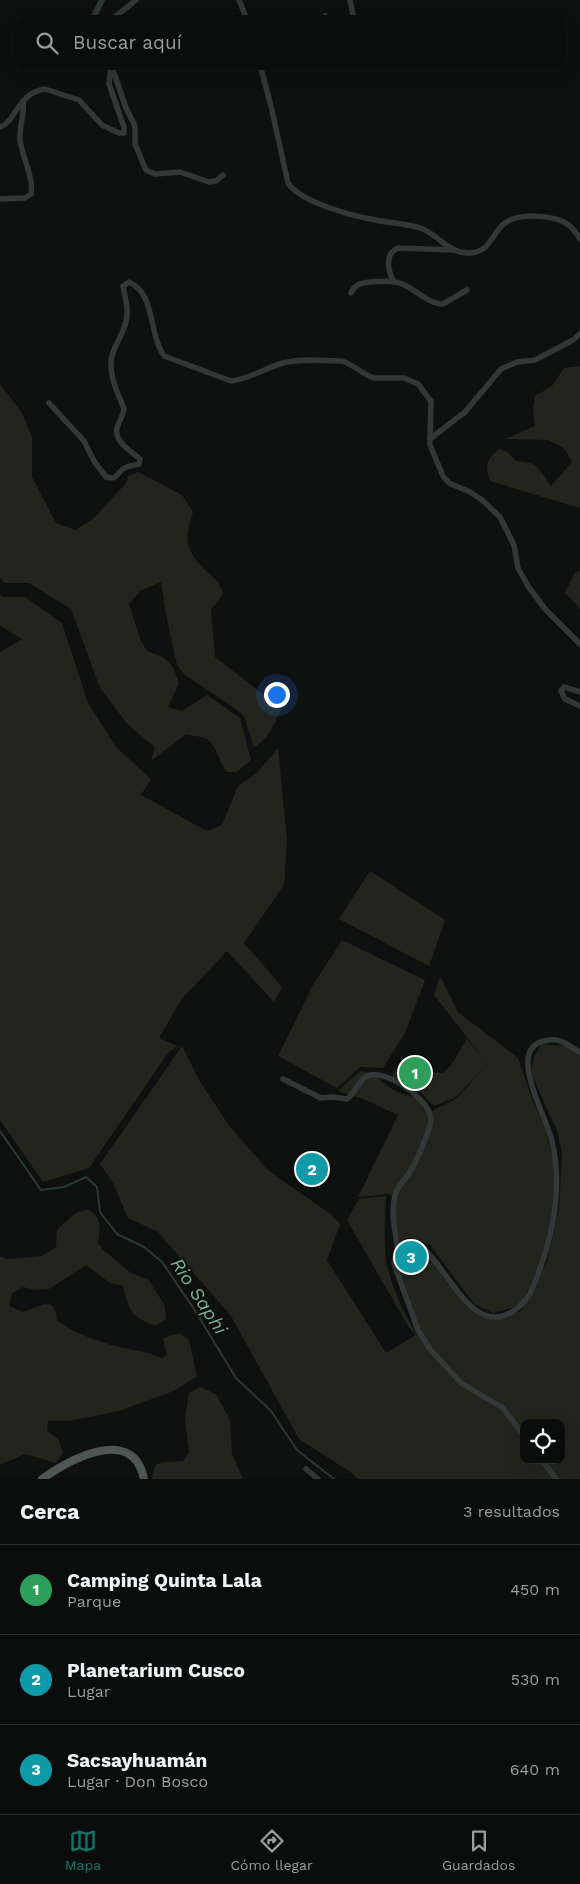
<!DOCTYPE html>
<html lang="es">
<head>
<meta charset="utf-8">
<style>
  body { margin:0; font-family:"Work Sans",sans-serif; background:#191b1b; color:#f1f3f6 }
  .controls { position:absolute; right:15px; bottom:15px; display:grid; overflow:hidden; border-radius:10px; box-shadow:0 5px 20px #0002 }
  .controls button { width:45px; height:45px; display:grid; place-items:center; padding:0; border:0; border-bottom:1px solid #2b2d2e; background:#0b0d0d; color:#f1f3f6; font:25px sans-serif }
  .you { position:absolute; left:276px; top:694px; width:18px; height:18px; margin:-12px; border:4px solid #fff; border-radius:50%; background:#1a73e8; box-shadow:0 0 0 8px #1a73e833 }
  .badge { display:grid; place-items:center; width:32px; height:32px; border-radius:50%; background:#0f766e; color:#fff; font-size:16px; font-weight:700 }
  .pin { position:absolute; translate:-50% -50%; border:2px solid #fff; box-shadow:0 1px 5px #0006 }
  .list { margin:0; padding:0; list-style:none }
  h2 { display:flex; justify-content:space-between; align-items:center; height:65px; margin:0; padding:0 20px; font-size:21px }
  h2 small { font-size:16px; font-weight:400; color:#9a9c9d }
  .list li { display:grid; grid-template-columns:32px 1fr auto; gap:15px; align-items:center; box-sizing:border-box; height:90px; padding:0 20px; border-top:1px solid #2b2d2e }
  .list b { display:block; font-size:19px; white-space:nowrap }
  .list p { margin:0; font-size:16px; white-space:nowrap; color:#9a9c9d }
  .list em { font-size:16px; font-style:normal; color:#9a9c9d }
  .icon { flex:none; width:28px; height:28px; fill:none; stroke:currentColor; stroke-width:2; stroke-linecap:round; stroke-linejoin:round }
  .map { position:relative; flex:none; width:580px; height:1479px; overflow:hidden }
  .search { position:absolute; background:#0b0d0d; box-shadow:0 5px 20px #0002; left:15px; right:15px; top:15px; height:55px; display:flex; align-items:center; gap:12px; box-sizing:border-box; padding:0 18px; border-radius:15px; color:#9a9c9d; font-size:19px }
  .sheet { height:335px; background:#0b0d0d }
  nav { display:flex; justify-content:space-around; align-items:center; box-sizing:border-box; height:70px; border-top:1px solid #2b2d2e; background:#0b0d0d; font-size:14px; color:#9a9c9d }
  nav a { display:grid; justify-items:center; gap:2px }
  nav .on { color:#0f766e }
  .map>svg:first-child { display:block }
  .green { fill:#23241c; fill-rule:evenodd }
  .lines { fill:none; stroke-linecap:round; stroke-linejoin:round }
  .stream { stroke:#283a31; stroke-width:2 }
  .canal { stroke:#283a31; stroke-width:6 }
  .minor { stroke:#323837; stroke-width:5.5 }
  .major { stroke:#4c5654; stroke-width:8 }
  .labels { text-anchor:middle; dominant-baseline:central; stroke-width:4; stroke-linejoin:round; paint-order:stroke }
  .water-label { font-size:19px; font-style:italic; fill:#72b292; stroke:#0b0c0c }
</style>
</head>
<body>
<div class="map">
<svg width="580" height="1479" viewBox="0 0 580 1479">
  <rect width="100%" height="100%" fill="#0f1111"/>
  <g class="green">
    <path d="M 580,366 L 580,508 L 490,481 C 485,465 486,460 499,449 L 508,452 L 516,461 C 539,462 538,469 551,486 L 572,462 L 564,448 L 548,440 L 505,439 L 535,426 L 533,408 L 535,396 L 552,386 L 564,368 Z"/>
    <path d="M 0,384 L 22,413 L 32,437 L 32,477 L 56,523 L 75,530 L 93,519 L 127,482 L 128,476 L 138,472 L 182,495 L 193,512 C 184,539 185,551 207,572 C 215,579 220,583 223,594 L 211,610 L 215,657 L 282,709 L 267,737 L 254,748 L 244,716 L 236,709 L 185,675 L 177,665 L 166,615 L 161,582 L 140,591 L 129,604 L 141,641 L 147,651 L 163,657 L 173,667 L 179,683 L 168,707 L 182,711 L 207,695 L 240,718 L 251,760 L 237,772 L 227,772 C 219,763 217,746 207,739 C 202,736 192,736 186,734 L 151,761 L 155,747 L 128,725 L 100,688 L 71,609 L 29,583 L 4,583 L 0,577 Z"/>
    <polygon points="580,571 580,609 565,593 575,573"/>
    <polygon points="0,594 2,597 25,597 62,623 88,703 116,747 151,779 141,795 207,831 222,825 238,786 258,772 278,748 287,840 284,885 244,943 282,987 274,1002 227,951 181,1000 159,1038 177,1046 168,1053 89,1168 43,1182 0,1120 0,652 22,639 0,626"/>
    <polygon points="370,871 445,920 429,966 339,919"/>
    <polygon points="342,940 425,980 405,1033 383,1068 360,1067 337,1088 278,1056 313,985"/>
    <path d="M 440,976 L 458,1012 L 518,1058 L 533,1101 L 545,1129 L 554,1162 L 554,1199 L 550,1228 L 540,1264 L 520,1306 L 493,1313 L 474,1304 L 430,1245 L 409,1238 L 395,1243 L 394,1198 L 389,1194 L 358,1197 L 398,1115 L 363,1099 L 338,1091 L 360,1071 C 373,1072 378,1078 387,1086 C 396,1092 409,1097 420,1098 L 432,1111 L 456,1099 L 488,1064 L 456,1097 L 434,1106 L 416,1088 L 391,1077 L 403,1058 L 428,1072 L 444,1073 L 452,1064 L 467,1039 L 487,1063 L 434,995 Z"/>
    <path d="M 541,1044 L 571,1046 L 580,1049 L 580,1479 L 358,1479 L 352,1473 L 299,1439 L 231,1316 L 158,1232 L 128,1218 L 113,1183 L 100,1164 L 182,1046 L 199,1080 L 228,1124 L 266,1168 L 273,1174 L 332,1215 L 340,1224 L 327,1260 L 386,1353 L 416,1335 L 408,1326 L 347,1220 L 359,1199 L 386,1196 C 385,1215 383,1252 388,1270 C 395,1294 405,1315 417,1335 L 421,1333 L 394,1264 L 394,1252 L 401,1245 L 420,1246 L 468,1308 L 493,1320 L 521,1311 L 547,1262 L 559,1209 L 562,1154 L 558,1133 L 531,1073 L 534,1057 ZM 524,1423 L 561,1423 L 561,1460 L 524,1460 Z"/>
    <path d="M 88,1209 C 103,1219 100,1226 98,1243 L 102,1249 L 131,1273 L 149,1280 L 165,1306 L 166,1319 L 155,1326 C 129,1315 130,1312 123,1286 L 110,1283 L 86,1265 L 49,1289 L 36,1290 L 23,1287 L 12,1293 L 9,1306 L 23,1312 L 44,1304 L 52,1305 L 56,1312 L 57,1321 C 76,1334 97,1341 119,1347 C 134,1350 148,1352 162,1358 L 167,1355 L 163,1338 L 180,1333 L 189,1340 L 197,1376 L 174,1391 L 119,1411 L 69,1421 L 48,1421 L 47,1431 L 59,1440 L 63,1453 L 56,1463 L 25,1454 L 0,1465 L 0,1256 L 7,1259 L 42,1256 L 56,1247 L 57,1230 L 74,1214 Z"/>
    <polygon points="200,1387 216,1394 230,1420 232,1454 243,1479 152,1479 155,1465 164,1462 183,1461 189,1452 185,1418 189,1393"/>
  </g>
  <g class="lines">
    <polyline class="stream" points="0,1131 41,1190 64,1187 86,1177 97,1187 100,1212 117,1234 144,1247 162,1262 194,1309 236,1378 271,1411 297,1450 334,1479"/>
    <polyline class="canal" points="92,20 102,0"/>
    <g class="minor">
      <polyline points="239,0 247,20"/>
      <polyline points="350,0 354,20"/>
      <polyline points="325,16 329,20"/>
      <polyline points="111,20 136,0"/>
      <path d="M 260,65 L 271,106 L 288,183 C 299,201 349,215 370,219 C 387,223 407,223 423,229 C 439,236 450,254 469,253 C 492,252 491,233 505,223 C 519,213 550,215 564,222 C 572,226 576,232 580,239"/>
      <polyline points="112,67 126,108 135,126 135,144 146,170 155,174 180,172 209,182 216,181 223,175"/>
      <path d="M 0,127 C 17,121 17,93 45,89 L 79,100 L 102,125 L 119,133 L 124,133 L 124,127 L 109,84 L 111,65"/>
      <path d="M 0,199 L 25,198 L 31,194 C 34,177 22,157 20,140 C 19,126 25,114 23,101"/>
      <path d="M 394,282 C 388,271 384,254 398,248 L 453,250"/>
      <path d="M 351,293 C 355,284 361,283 370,282 C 381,281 395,280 405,285 C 417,291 429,304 443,304 L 467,290"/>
      <path d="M 49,403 L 84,441 L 94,461 L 106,477 C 117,480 116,475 123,469 C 127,466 134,465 139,464 L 140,459 C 131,451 114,442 117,428 C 119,421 123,416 124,409 C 118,393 110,379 111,361 C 112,349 120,339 124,328 C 130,314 126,301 123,286 L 129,282 C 156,294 148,333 164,356 L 231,381 C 250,379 265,368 283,363 C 301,358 323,361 342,361 C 354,365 362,374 374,378 L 404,378 L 418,384 L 431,401 L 430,445 L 443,476 L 449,483 L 470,492 L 482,500 L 500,517 L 514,545 L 518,568 L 528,586 L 545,609 L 580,644"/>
      <polyline points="430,439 465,412 501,369 517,362 535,360 573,340 580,334"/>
      <polyline points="580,692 564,687 561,691 565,699 580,706"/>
      <path d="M 283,1079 L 321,1098 L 332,1097 L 347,1099 C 355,1093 359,1080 367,1076 C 386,1068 431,1100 431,1120 C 431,1127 416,1163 411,1170 C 407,1178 399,1184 396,1192 C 390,1210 395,1231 398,1250"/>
      <path d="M 524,1436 L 503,1408 L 461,1383 L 430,1349 L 418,1330 L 394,1264 C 395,1249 404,1240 420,1245 C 442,1263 461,1308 487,1316 C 504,1321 523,1307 530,1293 C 551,1247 564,1192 552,1141 C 547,1120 517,1067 532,1048 C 537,1041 552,1038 560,1041 C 567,1043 573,1049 580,1052"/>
      <polyline points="542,1460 556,1479"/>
      <polyline points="306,1469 318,1479"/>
    </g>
    <path class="major" d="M 42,1479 C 69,1460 133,1424 144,1479"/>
  </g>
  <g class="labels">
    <g class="water-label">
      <text transform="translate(199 1296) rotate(57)">Rio Saphi</text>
    </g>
  </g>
</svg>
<div class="controls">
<button><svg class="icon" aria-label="locate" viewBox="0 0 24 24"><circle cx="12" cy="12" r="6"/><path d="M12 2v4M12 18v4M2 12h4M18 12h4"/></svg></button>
</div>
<div class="you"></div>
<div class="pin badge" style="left:415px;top:1073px;background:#2e9e5b">1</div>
<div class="pin badge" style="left:312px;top:1169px;background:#0f9aa8">2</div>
<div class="pin badge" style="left:411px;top:1257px;background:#0f9aa8">3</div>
<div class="search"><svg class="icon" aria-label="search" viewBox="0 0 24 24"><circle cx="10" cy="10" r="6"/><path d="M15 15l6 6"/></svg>Buscar aquí</div>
</div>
<section class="sheet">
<h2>Cerca<small>3 resultados</small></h2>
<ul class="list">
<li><span class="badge" style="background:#2e9e5b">1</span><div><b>Camping Quinta Lala</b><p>Parque</p></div><em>450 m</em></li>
<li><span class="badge" style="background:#0f9aa8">2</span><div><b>Planetarium Cusco</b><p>Lugar</p></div><em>530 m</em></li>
<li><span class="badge" style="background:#0f9aa8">3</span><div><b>Sacsayhuamán</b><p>Lugar · Don Bosco</p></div><em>640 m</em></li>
</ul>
</section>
<nav>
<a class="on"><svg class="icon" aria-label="map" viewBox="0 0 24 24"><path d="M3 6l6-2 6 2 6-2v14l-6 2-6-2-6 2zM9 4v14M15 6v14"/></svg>Mapa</a>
<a><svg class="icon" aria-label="directions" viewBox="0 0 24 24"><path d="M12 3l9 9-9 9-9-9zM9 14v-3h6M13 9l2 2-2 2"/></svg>Cómo llegar</a>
<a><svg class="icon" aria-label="saved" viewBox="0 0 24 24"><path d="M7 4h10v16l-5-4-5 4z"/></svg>Guardados</a>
</nav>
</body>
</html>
